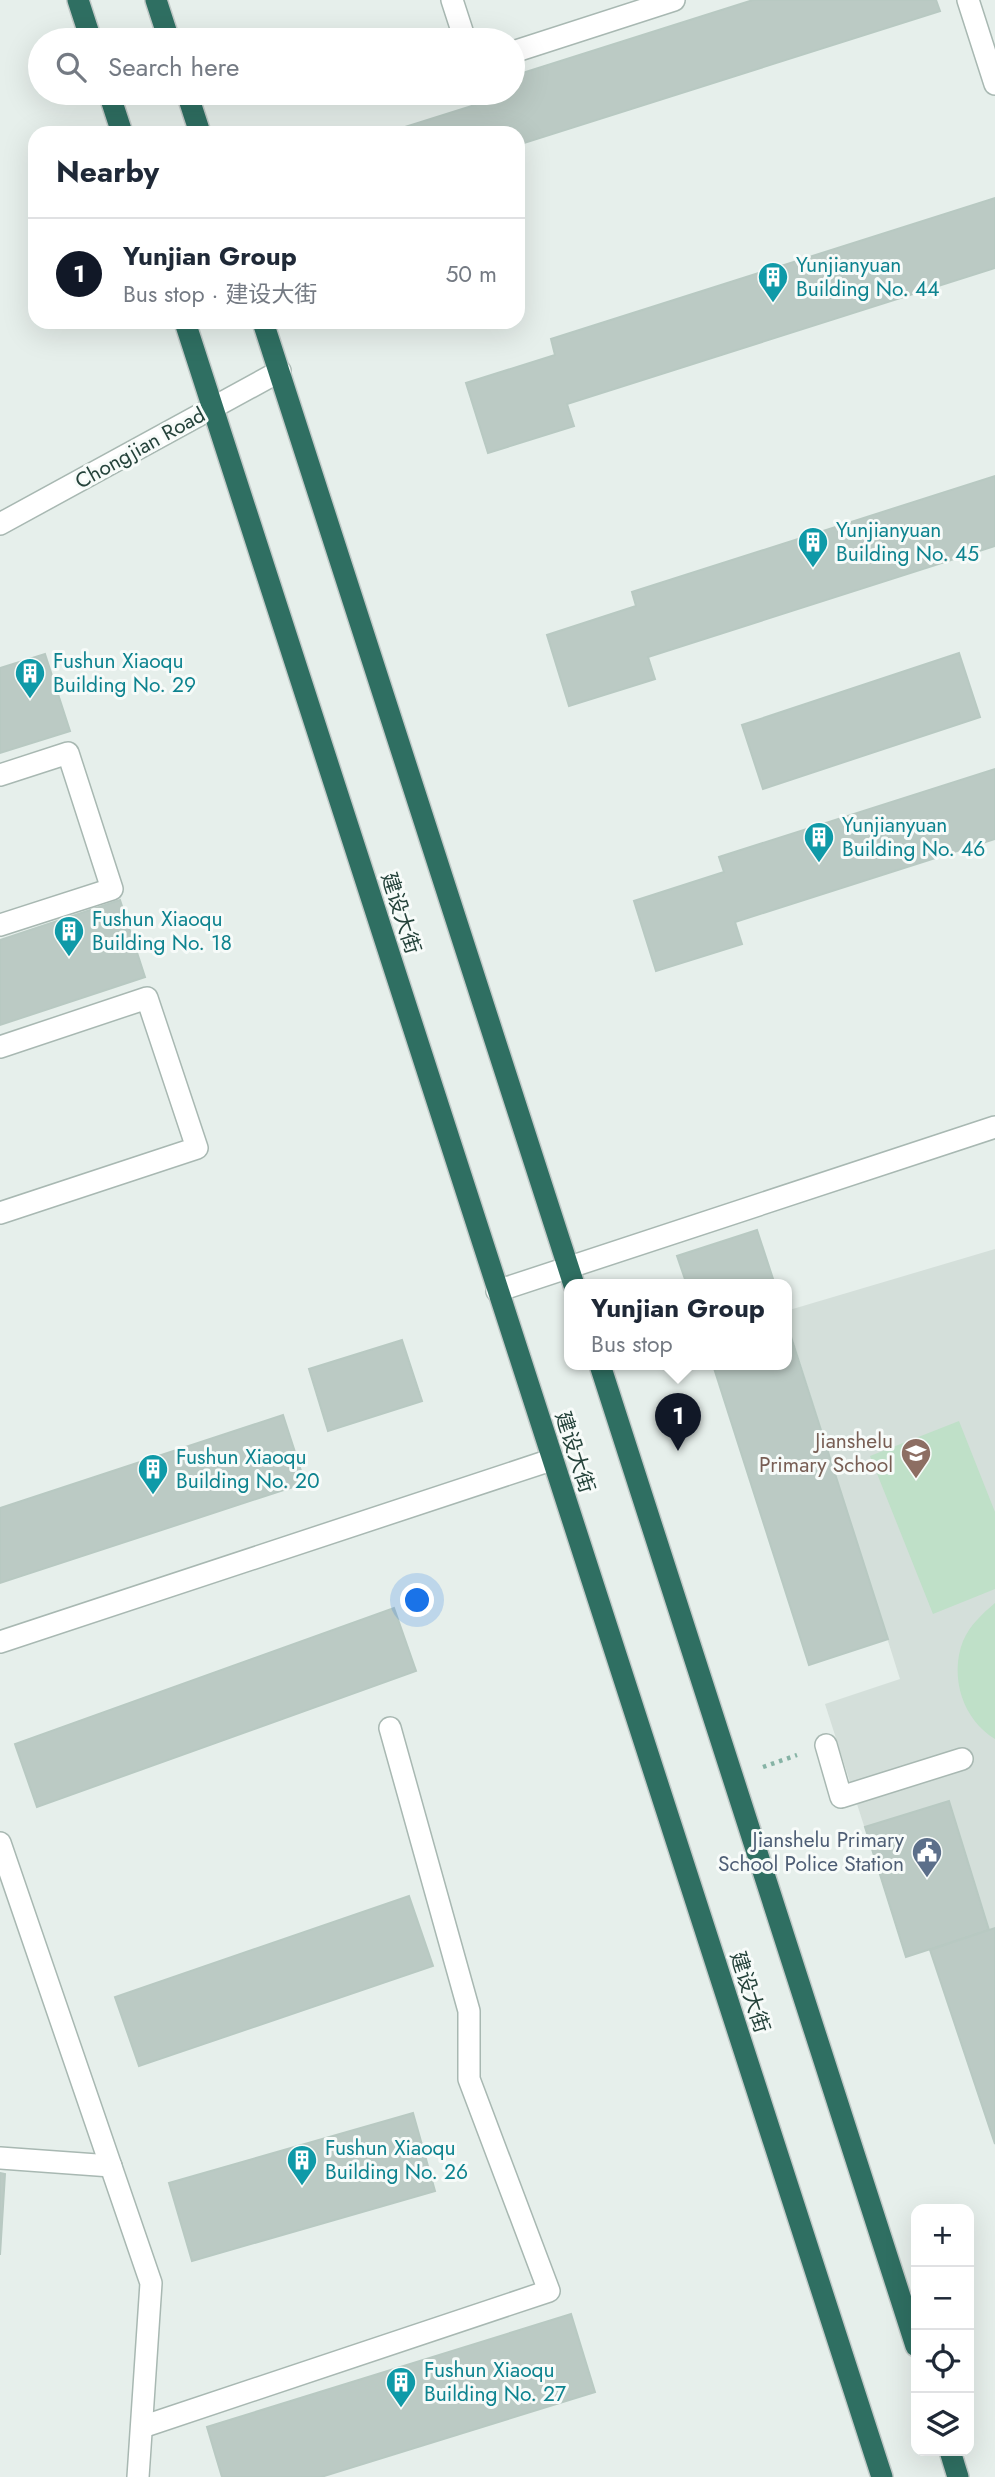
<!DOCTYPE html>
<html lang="en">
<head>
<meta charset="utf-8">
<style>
  body { margin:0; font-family:Jost,"Noto Sans SC",sans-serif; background:#f6f6f7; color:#1f2937 }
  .controls { position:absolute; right:21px; bottom:21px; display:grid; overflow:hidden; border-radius:14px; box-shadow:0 7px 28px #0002 }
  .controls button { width:63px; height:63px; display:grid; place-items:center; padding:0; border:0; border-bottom:2px solid #e0e1e3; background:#fff; color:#1f2937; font:35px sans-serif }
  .you { position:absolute; left:418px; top:1601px; width:24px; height:24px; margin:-18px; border:5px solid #fff; border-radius:50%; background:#1a73e8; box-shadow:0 0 0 10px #1a73e833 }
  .badge { display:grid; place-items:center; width:46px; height:46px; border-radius:50%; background:#111827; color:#fff; font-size:23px; font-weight:700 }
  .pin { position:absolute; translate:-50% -58px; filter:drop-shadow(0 2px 4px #0008) }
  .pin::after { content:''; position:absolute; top:37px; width:24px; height:21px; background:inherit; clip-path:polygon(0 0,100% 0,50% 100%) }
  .popup { position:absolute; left:564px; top:1279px; width:228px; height:91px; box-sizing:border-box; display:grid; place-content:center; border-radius:14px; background:#fff; filter:drop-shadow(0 2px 5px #0005); font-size:23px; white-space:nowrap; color:#747a83 }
  .popup b { font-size:26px; color:#1f2937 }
  .popup::after { content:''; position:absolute; left:50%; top:100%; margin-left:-14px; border:14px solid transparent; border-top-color:#fff }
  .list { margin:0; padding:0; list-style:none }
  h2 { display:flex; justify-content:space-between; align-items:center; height:91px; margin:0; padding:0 28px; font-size:30px }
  h2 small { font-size:23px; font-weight:400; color:#747a83 }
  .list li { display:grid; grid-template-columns:46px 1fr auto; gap:21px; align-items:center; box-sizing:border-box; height:112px; padding:0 28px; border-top:2px solid #e0e1e3 }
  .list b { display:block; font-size:26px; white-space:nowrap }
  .list p { margin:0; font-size:23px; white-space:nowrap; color:#747a83 }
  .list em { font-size:23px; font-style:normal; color:#747a83 }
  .icon { flex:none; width:38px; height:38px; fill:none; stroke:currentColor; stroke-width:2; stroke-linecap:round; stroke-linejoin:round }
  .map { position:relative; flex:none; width:995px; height:2477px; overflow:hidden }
  .search { position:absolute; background:#fff; box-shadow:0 7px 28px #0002; left:28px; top:28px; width:497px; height:77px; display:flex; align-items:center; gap:18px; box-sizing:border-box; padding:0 24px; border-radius:38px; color:#747a83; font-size:26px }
  .panel { position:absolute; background:#fff; box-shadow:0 7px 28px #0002; left:28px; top:126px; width:497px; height:203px; border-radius:21px }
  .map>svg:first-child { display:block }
  .built { fill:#d4dfda }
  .green { fill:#bfe0c8 }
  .building { fill:#bbcac4; stroke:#b8c9c2; stroke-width:2 }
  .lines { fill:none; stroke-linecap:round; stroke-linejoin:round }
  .street-casing { stroke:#a8b8b2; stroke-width:24 }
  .highway-casing { stroke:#c2cac8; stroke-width:24 }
  .path { stroke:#86b3a5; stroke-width:4.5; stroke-dasharray:3.5 5; stroke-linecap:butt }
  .street { stroke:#fff; stroke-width:21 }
  .highway { stroke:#2f6f62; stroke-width:21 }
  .labels { text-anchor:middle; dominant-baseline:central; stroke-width:6; stroke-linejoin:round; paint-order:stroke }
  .culture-label { font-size:21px; fill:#0d838f; stroke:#f7fbf9; text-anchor:start }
  .street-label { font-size:21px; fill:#24423a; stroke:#f7fbf9 }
  .education-label { font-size:21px; fill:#785e54; stroke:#f7fbf9; text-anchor:end }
  .service-label { font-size:21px; fill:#4e5e75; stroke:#f7fbf9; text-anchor:end }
</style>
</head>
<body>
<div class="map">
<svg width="995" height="2477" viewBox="0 0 995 2477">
  <rect width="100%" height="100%" fill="#e6efeb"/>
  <polygon class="built" points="995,1249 995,1928 906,1957 825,1704 900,1679 787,1321 786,1311"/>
  <g class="green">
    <polygon points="959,1421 995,1512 995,1589 933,1614 870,1456"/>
    <path d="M 995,1603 L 995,1739 C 963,1720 949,1677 963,1641 C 970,1625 982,1614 995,1603 Z"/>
  </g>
  <g class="building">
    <polygon points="753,0 936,0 940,11 518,145 518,133 386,133 475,105 472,93 513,93 513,76"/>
    <polygon points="995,198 995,268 567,404 574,426 488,453 466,383 555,355 551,339"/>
    <polygon points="995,476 995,546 648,657 655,679 569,706 547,635 636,606 632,592"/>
    <polygon points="959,653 980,717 763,789 742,725"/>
    <polygon points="45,654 70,731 0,753 0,668"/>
    <polygon points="995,769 995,839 735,922 742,944 656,971 634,901 724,872 719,857"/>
    <polygon points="120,900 145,977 0,1025 0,940"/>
    <polygon points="757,1230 775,1285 687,1285 677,1256"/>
    <polygon points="786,1321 888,1639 809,1665 713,1365 786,1365"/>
    <polygon points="402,1340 422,1401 328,1431 309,1369"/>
    <polygon points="283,1415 305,1483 0,1583 0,1508"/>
    <polygon points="394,1608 416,1671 37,1807 15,1744"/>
    <polygon points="949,1801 989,1930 906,1957 865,1827"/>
    <polygon points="409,1896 433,1966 139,2066 115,1997"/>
    <polygon points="995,1928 995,2144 930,1950"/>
    <polygon points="413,2113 435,2191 192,2261 169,2183"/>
    <polygon points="0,2173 5,2174 0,2255"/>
    <polygon points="571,2314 595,2392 321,2477 222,2477 207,2427"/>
  </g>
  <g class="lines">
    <g class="street-casing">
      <g id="street">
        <polyline points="452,0 465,40"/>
        <polyline points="968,0 995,84"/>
        <polyline points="513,52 674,0"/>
        <polyline points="0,524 280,371"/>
        <polyline points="0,775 68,753 112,889 0,925"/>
        <polyline points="0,1047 147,998 197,1148 0,1213"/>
        <polyline points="497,1291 995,1127"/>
        <polyline points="0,1642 551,1460"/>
        <polyline points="826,1745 841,1797 962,1759"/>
        <polyline points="0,1843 151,2283 138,2477"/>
        <polyline points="0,2158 111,2166"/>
        <polyline points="142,2427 549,2291 469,2079 469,2011 390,1728"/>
      </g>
    </g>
    <g class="highway-casing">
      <g id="highway">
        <polyline points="78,0 91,40"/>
        <polyline points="156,0 169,40"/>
        <polyline points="109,93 122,133"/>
        <polyline points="187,93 200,133"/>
        <polyline points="185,322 882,2477"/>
        <polyline points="263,322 574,1285"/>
        <polyline points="600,1365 916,2346"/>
        <polyline points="950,2451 958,2477"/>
      </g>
    </g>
    <polyline class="path" points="763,1767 797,1755"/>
    <use href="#street" class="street"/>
    <use href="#highway" class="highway"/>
  </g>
  <defs>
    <g id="building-pin" transform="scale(1.575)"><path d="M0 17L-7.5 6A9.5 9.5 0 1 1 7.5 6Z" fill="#0f9aa8" stroke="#f7fbf9"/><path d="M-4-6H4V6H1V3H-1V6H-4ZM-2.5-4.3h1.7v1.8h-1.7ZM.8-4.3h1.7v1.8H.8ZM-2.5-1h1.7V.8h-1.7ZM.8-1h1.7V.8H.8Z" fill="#fff"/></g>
    <g id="school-pin" transform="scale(1.575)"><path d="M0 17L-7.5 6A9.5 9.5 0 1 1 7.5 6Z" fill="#8d6e63" stroke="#f7fbf9"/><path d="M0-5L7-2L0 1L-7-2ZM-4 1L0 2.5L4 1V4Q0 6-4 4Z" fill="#fff"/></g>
    <g id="civic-pin" transform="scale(1.575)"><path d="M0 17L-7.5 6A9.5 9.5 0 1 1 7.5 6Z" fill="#5c6f8a" stroke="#f7fbf9"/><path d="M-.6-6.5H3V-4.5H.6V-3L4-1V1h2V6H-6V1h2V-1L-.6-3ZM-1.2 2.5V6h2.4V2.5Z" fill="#fff"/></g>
  </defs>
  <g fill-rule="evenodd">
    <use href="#building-pin" x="773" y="277"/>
    <use href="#building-pin" x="813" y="542"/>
    <use href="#building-pin" x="30" y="673"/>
    <use href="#building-pin" x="819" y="837"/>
    <use href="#building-pin" x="69" y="931"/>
    <use href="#school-pin" x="916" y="1453"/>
    <use href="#building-pin" x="153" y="1469"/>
    <use href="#civic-pin" x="927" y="1852"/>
    <use href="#building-pin" x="302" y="2160"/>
    <use href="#building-pin" x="401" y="2382"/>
  </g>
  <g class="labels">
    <g class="culture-label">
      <text x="796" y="265">Yunjianyuan<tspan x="796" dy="24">Building No. 44</tspan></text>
      <text x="836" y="530">Yunjianyuan<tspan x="836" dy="24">Building No. 45</tspan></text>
      <text x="53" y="661">Fushun Xiaoqu<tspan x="53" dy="24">Building No. 29</tspan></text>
      <text x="842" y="825">Yunjianyuan<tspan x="842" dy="24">Building No. 46</tspan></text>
      <text x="92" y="919">Fushun Xiaoqu<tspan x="92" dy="24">Building No. 18</tspan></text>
      <text x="176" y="1457">Fushun Xiaoqu<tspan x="176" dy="24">Building No. 20</tspan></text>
      <text x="325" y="2148">Fushun Xiaoqu<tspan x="325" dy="24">Building No. 26</tspan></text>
      <text x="424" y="2370">Fushun Xiaoqu<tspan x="424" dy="24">Building No. 27</tspan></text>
    </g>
    <g class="street-label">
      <text transform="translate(140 448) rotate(-29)">Chongjian Road</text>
      <text transform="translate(401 913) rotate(72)">建设大街</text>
      <text transform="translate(575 1452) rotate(72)">建设大街</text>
      <text transform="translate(750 1992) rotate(72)">建设大街</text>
    </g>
    <g class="education-label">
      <text x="893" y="1441">Jianshelu<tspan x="893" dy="24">Primary School</tspan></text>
    </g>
    <g class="service-label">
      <text x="904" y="1840">Jianshelu Primary<tspan x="904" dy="24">School Police Station</tspan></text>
    </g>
  </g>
</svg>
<div class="controls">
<button>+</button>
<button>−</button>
<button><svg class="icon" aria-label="locate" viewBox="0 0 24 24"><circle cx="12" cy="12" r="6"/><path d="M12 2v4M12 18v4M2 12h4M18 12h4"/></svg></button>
<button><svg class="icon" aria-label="layers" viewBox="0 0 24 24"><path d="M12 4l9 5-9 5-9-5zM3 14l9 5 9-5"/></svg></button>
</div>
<div class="you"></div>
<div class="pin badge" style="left:678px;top:1451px">1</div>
<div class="popup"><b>Yunjian Group</b>Bus stop</div>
<div class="search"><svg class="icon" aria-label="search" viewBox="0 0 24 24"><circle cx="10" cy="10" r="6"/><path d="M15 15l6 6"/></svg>Search here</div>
<section class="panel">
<h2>Nearby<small></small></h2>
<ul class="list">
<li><span class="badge">1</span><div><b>Yunjian Group</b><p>Bus stop · 建设大街</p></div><em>50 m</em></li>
</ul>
</section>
</div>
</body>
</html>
